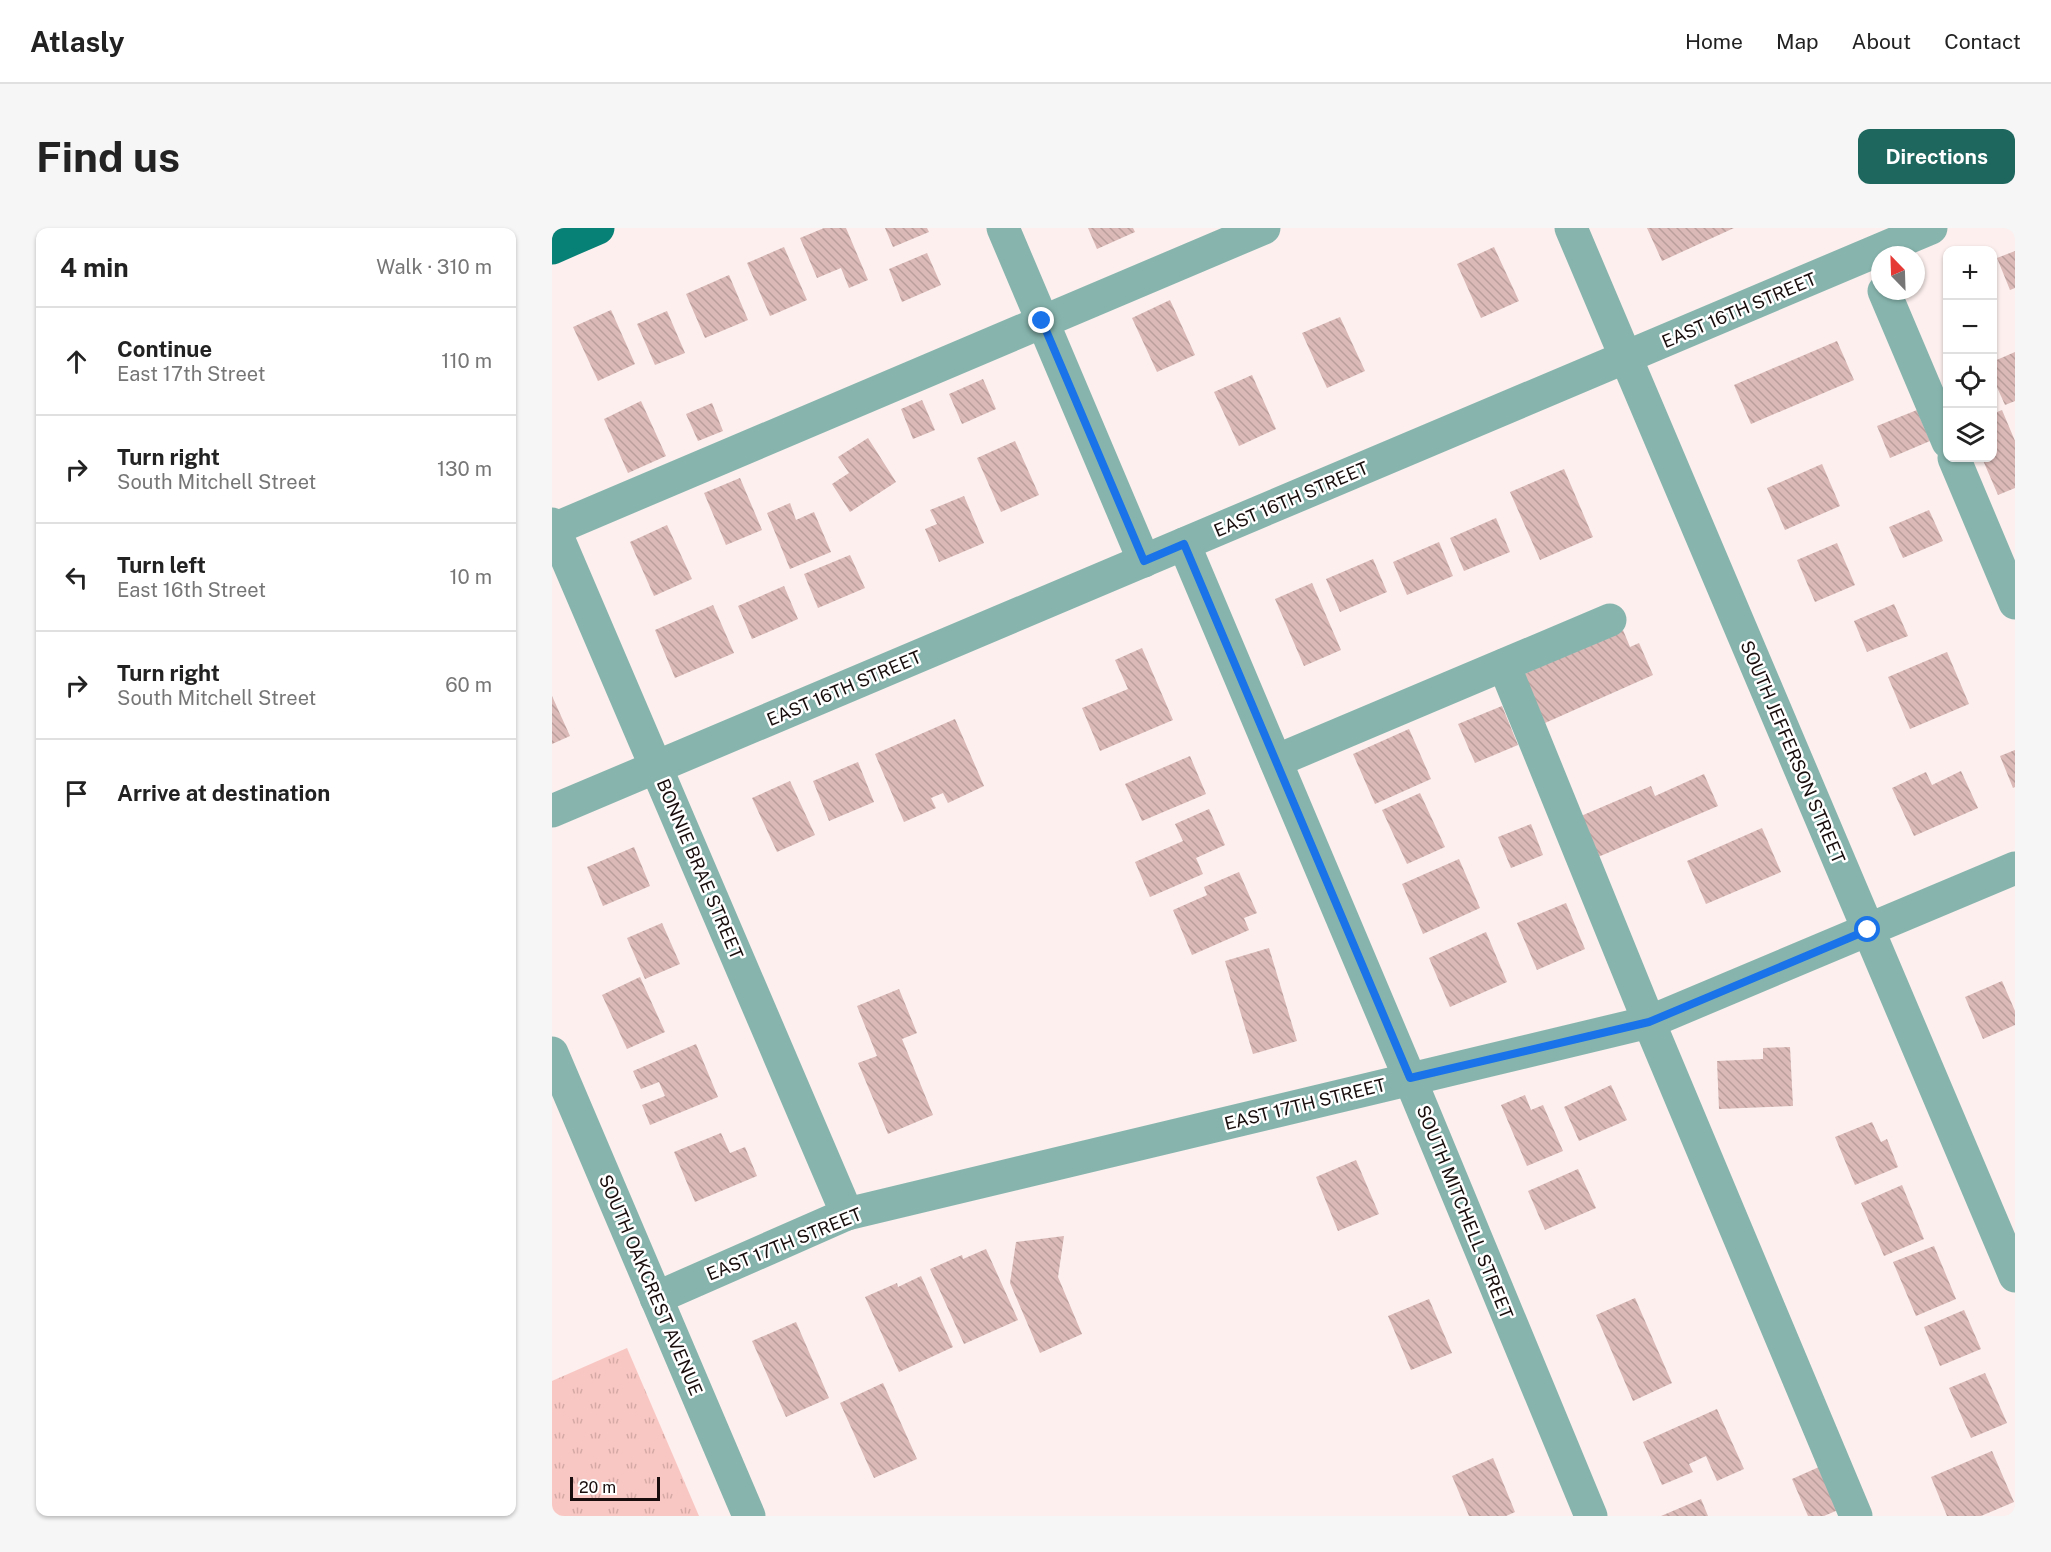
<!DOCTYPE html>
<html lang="en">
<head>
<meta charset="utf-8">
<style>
  body { margin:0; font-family:"Public Sans",sans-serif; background:#f6f6f6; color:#222 }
  .controls { position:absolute; right:18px; top:18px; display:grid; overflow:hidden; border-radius:12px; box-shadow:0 2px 4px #0004 }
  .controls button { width:54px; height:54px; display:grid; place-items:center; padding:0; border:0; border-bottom:2px solid #e0e0e0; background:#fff; color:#222; font:30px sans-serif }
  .compass { position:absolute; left:1319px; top:18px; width:54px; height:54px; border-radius:50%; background:#fff; box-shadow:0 2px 4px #0004; rotate:337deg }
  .scale { position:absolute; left:18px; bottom:15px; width:90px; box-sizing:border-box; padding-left:6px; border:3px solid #190e0d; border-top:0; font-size:16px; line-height:21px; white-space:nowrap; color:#190e0d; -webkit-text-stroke:4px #fff; paint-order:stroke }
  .stop { position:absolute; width:18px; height:18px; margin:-14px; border:4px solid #1a73e8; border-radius:50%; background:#fff }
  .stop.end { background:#1a73e8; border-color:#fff; box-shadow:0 2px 6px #0008 }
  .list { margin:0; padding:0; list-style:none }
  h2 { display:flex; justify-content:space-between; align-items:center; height:78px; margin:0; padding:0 24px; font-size:26px }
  h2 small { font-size:20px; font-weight:400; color:#767676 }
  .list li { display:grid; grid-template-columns:39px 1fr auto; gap:18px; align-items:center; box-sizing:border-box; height:108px; padding:0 24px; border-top:2px solid #e0e0e0 }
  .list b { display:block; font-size:22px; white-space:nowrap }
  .list p { margin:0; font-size:20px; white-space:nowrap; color:#767676 }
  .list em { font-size:20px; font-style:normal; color:#767676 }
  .icon { flex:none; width:33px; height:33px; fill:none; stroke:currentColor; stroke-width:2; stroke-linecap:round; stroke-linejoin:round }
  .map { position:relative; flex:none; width:1463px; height:1288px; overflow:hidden; border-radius:12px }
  header { display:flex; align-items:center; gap:36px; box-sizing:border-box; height:84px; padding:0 30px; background:#fff; border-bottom:2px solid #e0e0e0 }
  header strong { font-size:28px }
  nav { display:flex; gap:33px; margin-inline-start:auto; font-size:21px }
  .intro { display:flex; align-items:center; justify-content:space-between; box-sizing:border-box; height:144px; padding:0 36px }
  h1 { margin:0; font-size:42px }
  .button { padding:15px 27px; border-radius:12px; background:#1d675f; color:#fff; font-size:21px; font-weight:700 }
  main { display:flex; gap:36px; padding:0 36px }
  aside { flex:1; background:#fff; border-radius:12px; box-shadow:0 2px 4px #0004 }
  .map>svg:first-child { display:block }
  .grass { fill:url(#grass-tufts) }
  .building { fill:url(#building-back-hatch) }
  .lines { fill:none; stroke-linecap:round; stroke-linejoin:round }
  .minor { stroke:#87b5ae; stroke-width:33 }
  .major { stroke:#078075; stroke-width:33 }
  .route { stroke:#1a73e8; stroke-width:8 }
  .labels { text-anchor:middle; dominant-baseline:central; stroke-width:5; stroke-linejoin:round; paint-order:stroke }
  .street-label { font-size:18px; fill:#190e0d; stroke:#fff }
</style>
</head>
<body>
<header>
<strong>Atlasly</strong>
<nav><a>Home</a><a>Map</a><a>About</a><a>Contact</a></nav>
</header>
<div class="intro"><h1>Find us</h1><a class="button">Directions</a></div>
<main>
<aside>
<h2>4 min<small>Walk · 310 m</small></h2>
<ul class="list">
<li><svg class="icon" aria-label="ahead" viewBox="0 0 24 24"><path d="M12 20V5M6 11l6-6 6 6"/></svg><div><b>Continue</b><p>East 17th Street</p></div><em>110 m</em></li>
<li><svg class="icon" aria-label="right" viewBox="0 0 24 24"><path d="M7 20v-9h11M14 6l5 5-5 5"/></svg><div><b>Turn right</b><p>South Mitchell Street</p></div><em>130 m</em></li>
<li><svg class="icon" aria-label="left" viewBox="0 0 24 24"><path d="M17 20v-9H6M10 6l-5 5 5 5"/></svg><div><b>Turn left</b><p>East 16th Street</p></div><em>10 m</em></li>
<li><svg class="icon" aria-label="right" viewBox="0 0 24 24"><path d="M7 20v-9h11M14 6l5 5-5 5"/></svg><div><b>Turn right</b><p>South Mitchell Street</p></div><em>60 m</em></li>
<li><svg class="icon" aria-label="arrive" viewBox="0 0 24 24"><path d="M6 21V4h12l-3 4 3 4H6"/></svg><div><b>Arrive at destination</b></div></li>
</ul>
</aside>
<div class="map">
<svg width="1463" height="1288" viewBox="0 0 1463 1288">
  <defs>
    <pattern id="grass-tufts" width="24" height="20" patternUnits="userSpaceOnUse" patternTransform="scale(1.5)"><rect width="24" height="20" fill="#f9c7c3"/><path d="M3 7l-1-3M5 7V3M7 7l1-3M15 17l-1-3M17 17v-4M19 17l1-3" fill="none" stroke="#d5aaa6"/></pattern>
    <pattern id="building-back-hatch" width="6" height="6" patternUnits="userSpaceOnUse" patternTransform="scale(1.5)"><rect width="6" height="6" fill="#dab9b7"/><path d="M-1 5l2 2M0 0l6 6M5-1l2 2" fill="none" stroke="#ba9e9c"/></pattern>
  </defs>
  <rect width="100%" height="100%" fill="#fcefed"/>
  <polygon class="grass" points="75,1120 147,1288 0,1288 0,1153"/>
  <g class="building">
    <polygon points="272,0 294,0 316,52 297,60 289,40 265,50 248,10"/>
    <polygon points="333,0 375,0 377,4 341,19"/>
    <polygon points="536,0 581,0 583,4 545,21"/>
    <polygon points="1095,0 1182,0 1110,33"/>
    <polygon points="232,19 255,72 218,88 195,35"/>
    <polygon points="942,19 967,73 929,90 905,36"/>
    <polygon points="1463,23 1463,60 1458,62 1445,30"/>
    <polygon points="375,25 389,57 350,74 337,41"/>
    <polygon points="177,47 196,92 153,110 134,66"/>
    <polygon points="618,72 643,127 605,144 580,90"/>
    <polygon points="59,82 83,136 46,153 21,99"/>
    <polygon points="115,83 133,125 103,137 85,96"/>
    <polygon points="788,89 813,143 775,160 750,105"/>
    <polygon points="1285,113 1302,152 1199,196 1182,157"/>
    <polygon points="1463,124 1463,173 1453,177 1440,148 1440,134"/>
    <polygon points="700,147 724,201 687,218 662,164"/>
    <polygon points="431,151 444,181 410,196 397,166"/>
    <polygon points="370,172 383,202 361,211 349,181"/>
    <polygon points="89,173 114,228 76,245 52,191"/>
    <polygon points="160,175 171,203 146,213 134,186"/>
    <polygon points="1365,182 1378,213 1338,230 1325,198"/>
    <polygon points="1450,182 1463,213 1463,260 1446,267 1430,230 1440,230 1440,186"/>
    <polygon points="316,210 344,254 298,284 280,256 297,245 286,229"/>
    <polygon points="463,213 487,267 449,284 425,230"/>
    <polygon points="1270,236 1288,278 1233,302 1215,260"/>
    <polygon points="1012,241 1041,309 988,332 958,264"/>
    <polygon points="188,250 210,302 174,317 152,265"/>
    <polygon points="412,268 432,315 387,334 373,301 385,296 378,282"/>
    <polygon points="238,275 244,292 262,284 279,324 238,341 215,285"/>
    <polygon points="1377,282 1391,313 1351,330 1337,299"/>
    <polygon points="944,290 958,324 912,343 898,310"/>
    <polygon points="115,297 140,351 102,368 78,314"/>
    <polygon points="887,314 901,348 855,367 841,334"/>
    <polygon points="1285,315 1303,357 1263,374 1245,332"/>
    <polygon points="298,327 313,360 266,380 252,346"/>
    <polygon points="821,331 835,364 788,384 774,351"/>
    <polygon points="760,355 789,422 752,438 723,371"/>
    <polygon points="232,358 246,391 200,411 186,378"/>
    <polygon points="1342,376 1356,408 1315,424 1302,393"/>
    <polygon points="161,377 182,425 123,450 103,402"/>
    <polygon points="1071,402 1078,419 1087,415 1101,447 993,495 972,446"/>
    <polygon points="590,420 621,492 548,523 530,480 576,461 563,432"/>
    <polygon points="1395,424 1417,476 1358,501 1336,449"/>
    <polygon points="0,468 18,508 0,516"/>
    <polygon points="950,478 966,517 923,535 906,496"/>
    <polygon points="403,491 432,558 396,575 391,565 379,570 384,580 352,594 323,526"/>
    <polygon points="857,501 879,551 823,576 801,526"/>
    <polygon points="1463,522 1463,559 1461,560 1448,528"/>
    <polygon points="638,528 654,566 590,593 573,556"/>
    <polygon points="306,534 322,574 277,593 261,553"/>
    <polygon points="1409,543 1426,580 1362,608 1340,560 1374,544 1380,557"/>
    <polygon points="1152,546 1166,578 1046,629 1029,588 1099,558 1103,568"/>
    <polygon points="238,553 263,607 225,624 200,570"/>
    <polygon points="868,565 893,619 855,636 830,582"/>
    <polygon points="657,581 673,617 644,630 651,646 598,669 583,634 631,613 623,596"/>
    <polygon points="979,596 991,627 959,640 946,609"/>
    <polygon points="1210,600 1229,644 1154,676 1135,633"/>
    <polygon points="82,619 98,658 51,678 35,639"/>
    <polygon points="907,631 928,680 871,706 850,656"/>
    <polygon points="687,644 705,685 692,690 697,702 640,727 621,682 655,667 652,659"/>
    <polygon points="1014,675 1033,721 985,742 965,695"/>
    <polygon points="110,695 128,736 93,751 75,710"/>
    <polygon points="934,704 955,754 898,779 877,730"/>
    <polygon points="717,720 745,813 701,826 673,733"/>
    <polygon points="88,749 113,804 75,821 50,767"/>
    <polygon points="1450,753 1463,783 1463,797 1431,811 1413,769"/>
    <polygon points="347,761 365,805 350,811 381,887 336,906 306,835 325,828 305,778"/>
    <polygon points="144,816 166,869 98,897 90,877 113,868 107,854 89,861 81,843"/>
    <polygon points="1238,819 1241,878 1167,881 1165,833 1211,831 1211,820"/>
    <polygon points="1059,857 1075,892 1027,913 1012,879"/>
    <polygon points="973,867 979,882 991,877 1011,923 975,938 949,877"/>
    <polygon points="1320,894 1329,914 1335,911 1346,939 1303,957 1283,909"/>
    <polygon points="169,905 178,925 193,919 205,948 143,974 122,924"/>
    <polygon points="804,932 827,986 786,1003 764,949"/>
    <polygon points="1026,941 1044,980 993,1002 976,963"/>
    <polygon points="1350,957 1372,1011 1332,1028 1309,975"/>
    <polygon points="512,1008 506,1049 530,1106 488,1125 458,1055 464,1014"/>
    <polygon points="1382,1018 1404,1071 1364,1088 1341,1034"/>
    <polygon points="434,1021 466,1092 412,1116 378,1041 410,1027 411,1031"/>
    <polygon points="369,1048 401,1119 347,1144 313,1069 345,1055 346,1059"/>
    <polygon points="1083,1070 1120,1155 1081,1173 1044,1087"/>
    <polygon points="877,1071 900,1125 859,1142 836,1088"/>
    <polygon points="1412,1082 1429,1121 1388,1138 1372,1099"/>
    <polygon points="244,1094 277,1170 234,1189 200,1113"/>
    <polygon points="1433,1145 1455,1195 1419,1210 1397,1160"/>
    <polygon points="331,1155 365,1231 322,1250 288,1175"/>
    <polygon points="1165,1181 1192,1241 1165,1253 1154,1228 1137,1236 1141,1244 1110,1257 1091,1214"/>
    <polygon points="1440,1223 1462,1274 1429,1288 1395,1288 1379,1249"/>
    <polygon points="941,1230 963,1284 954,1288 917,1288 900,1248"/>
    <polygon points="1267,1239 1286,1282 1272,1288 1256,1288 1240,1251"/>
    <polygon points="1149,1271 1156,1288 1109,1288"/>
  </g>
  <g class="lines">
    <g class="minor">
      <polyline points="451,0 592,333"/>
      <polyline points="1019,0 1463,1048"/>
      <polyline points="1332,63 1396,214"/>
      <polyline points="1402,230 1463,375"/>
      <polyline points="0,296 295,986"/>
      <polyline points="2,301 712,0"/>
      <polyline points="632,316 858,851 1039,1288"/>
      <polyline points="952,437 1097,794 1304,1288"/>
      <polyline points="724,533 1058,392"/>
      <polyline points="0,583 1379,0"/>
      <polyline points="0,825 197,1288"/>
      <polyline points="104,1070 295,986 1097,794 1463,640"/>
    </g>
    <polyline class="major" points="0,20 46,0"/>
  </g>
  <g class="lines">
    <polyline class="route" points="490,93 592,333 632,316 858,850 1097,794 1316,702"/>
  </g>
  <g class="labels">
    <g class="street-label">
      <text transform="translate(1187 82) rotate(-23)">EAST 16TH STREET</text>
      <text transform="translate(739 271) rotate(-23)">EAST 16TH STREET</text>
      <text transform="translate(292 460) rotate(-23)">EAST 16TH STREET</text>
      <text transform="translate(1241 524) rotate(67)">SOUTH JEFFERSON STREET</text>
      <text transform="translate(148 641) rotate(67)">BONNIE BRAE STREET</text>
      <text transform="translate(753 876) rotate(-14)">EAST 17TH STREET</text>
      <text transform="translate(913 984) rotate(68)">SOUTH MITCHELL STREET</text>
      <text transform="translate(232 1016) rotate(-22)">EAST 17TH STREET</text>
      <text transform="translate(99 1057) rotate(67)">SOUTH OAKCREST AVENUE</text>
    </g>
  </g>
</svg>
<div class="controls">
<button>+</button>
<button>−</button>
<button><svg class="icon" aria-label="locate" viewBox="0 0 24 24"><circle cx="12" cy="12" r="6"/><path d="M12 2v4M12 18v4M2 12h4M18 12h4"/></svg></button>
<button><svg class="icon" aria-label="layers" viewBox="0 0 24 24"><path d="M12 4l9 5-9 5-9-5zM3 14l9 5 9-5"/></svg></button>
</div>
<svg class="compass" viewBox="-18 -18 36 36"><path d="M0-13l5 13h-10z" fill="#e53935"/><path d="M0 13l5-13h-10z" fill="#767676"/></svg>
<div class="scale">20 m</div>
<div class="stop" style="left:1316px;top:702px"></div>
<div class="stop end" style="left:490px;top:93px"></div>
</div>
</main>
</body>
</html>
